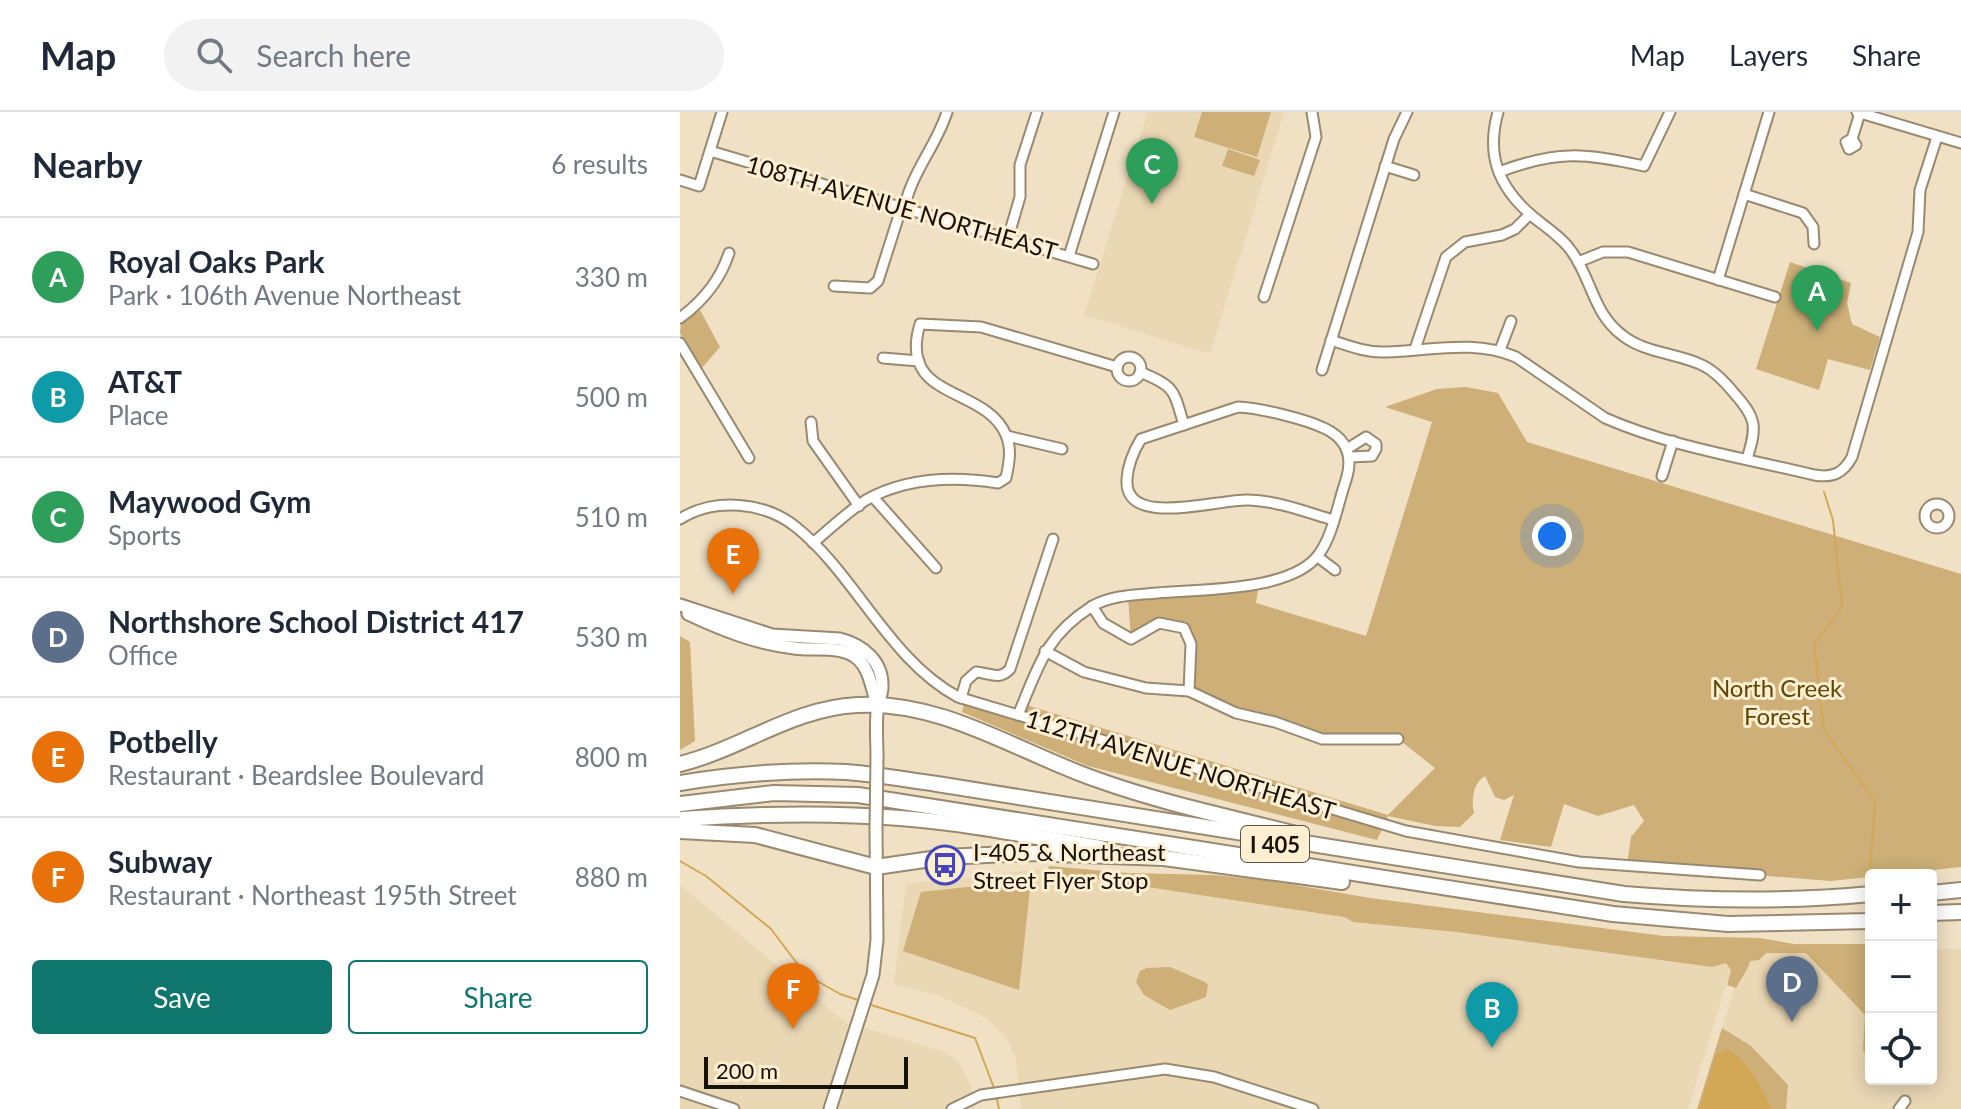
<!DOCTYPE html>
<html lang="en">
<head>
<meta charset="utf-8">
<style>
  body { margin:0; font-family:Lato,sans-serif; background:#f2f2f3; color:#1f2937 }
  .controls { position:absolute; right:24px; bottom:24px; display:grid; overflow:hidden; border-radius:8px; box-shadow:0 4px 20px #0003 }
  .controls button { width:72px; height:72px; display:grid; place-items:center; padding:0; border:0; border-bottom:2px solid #e0e1e3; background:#fff; color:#1f2937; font:40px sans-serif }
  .scale { position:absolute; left:24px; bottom:20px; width:204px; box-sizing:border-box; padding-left:8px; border:4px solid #171208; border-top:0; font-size:22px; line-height:28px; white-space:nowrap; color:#171208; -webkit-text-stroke:6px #feeed2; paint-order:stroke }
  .you { position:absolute; left:872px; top:424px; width:28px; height:28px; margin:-20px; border:6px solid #fff; border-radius:50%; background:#1a73e8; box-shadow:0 0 0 12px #1a73e833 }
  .badge { display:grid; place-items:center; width:52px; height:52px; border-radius:50%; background:#0f766e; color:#fff; font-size:26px; font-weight:700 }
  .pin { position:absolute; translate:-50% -66px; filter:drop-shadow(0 2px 4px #0008) }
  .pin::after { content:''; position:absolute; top:42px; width:28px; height:24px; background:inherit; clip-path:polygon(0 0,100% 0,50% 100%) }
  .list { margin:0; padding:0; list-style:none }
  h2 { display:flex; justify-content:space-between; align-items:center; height:104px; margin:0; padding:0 32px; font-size:34px }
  h2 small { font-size:26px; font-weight:400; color:#747a83 }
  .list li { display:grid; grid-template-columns:52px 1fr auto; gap:24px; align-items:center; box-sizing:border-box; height:120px; padding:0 32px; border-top:2px solid #e0e1e3 }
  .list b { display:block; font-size:30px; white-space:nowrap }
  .list p { margin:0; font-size:26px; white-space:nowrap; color:#747a83 }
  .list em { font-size:26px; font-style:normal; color:#747a83 }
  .actions { display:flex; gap:16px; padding:24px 32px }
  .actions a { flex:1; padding:18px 0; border:2px solid #0f766e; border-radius:8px; text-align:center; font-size:28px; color:#0f766e }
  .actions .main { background:#0f766e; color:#fff }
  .icon { flex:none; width:44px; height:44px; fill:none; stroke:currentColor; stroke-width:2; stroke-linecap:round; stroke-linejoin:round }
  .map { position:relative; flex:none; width:1281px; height:997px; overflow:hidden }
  header { display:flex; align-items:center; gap:48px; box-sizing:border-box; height:112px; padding:0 40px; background:#fff; border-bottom:2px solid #e0e1e3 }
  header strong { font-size:38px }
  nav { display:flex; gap:44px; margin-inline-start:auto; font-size:28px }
  .search { width:560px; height:72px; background:#f2f2f3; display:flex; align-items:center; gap:20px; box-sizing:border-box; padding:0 28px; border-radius:44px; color:#747a83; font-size:30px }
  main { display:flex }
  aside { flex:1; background:#fff }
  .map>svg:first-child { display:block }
  .built { fill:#ead7b4 }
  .green { fill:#cdaf77 }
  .water { fill:#d2a857 }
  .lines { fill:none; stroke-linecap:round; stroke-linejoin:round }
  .stream { stroke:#d2a857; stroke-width:2 }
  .minor-casing { stroke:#988970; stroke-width:13 }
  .major-casing { stroke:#988970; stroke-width:15 }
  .highway-casing { stroke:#988970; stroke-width:18 }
  .minor { stroke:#fff; stroke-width:9 }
  .major { stroke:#fff; stroke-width:11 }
  .highway { stroke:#fff; stroke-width:14 }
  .major-bridge-casing { stroke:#988970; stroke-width:15; stroke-linecap:butt }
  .major-bridge { stroke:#fff; stroke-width:11 }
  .labels { text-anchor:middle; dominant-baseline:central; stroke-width:6; stroke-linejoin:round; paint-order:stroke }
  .shield { fill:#feeed2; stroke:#5c5445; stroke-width:2 }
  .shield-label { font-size:22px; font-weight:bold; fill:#171208 }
  .street-label { font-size:24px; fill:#171208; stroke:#feeed2 }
  .park-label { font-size:24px; fill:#624601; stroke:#feeed2 }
  .poi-label { font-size:24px; fill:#171208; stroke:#feeed2; text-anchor:start }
</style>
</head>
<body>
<header>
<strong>Map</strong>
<div class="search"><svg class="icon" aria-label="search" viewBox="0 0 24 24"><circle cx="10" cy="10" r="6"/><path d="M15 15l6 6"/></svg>Search here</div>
<nav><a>Map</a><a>Layers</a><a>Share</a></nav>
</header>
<main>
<aside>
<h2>Nearby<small>6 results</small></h2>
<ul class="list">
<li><span class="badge" style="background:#2e9e5b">A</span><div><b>Royal Oaks Park</b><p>Park · 106th Avenue Northeast</p></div><em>330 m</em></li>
<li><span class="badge" style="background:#0f9aa8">B</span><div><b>AT&amp;T</b><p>Place</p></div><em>500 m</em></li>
<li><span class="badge" style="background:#2e9e5b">C</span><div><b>Maywood Gym</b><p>Sports</p></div><em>510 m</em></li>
<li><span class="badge" style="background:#5c6f8a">D</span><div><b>Northshore School District 417</b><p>Office</p></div><em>530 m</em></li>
<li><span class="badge" style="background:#e8710a">E</span><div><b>Potbelly</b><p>Restaurant · Beardslee Boulevard</p></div><em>800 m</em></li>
<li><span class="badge" style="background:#e8710a">F</span><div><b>Subway</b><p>Restaurant · Northeast 195th Street</p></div><em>880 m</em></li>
</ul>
<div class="actions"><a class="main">Save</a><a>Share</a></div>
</aside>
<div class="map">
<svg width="1281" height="997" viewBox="0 0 1281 997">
  <rect width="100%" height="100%" fill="#f0e1c5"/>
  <g class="built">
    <polygon points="468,0 604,0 530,242 404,203"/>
    <polygon points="371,756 1054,847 1008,997 341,997 336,948 329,931 314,913 298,902 257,883 214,872 226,772"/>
    <polygon points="0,773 176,919 150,997 0,997"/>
    <polygon points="1067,836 1191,837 1191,967 1251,967 1251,837 1281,837 1281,997 1106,997 1108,973 1042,916"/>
    <polygon points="182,915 256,937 278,948 293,979 295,997 156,997"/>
  </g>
  <g class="green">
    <polygon points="522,0 591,0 577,45 514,25"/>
    <polygon points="548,37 580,48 574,64 542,54"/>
    <polygon points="1110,150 1171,171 1167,191 1172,212 1200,225 1190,258 1148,247 1139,278 1076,257"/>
    <polygon points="20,198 40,235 21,257 0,221 1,211"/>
    <path d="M 786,275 L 818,281 L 847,330 L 1281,462 L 1281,755 L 1151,769 L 947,753 L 951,725 L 964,709 L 954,693 L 918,704 L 884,692 L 871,735 L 820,728 L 834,683 L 824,688 L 815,685 L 805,664 C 793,671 791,688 794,701 L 780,715 L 755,714 L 708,704 L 697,728 L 408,654 L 282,600 L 285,588 L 337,603 L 343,592 L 708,703 L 755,656 L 718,627 L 642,627 L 509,579 L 511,532 L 504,516 L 479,511 L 451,527 L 448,484 L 579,471 L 576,491 L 686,524 L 752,310 L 705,295 L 757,277 Z"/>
    <polygon points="0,524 10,530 15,629 0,638"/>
    <path d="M 369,754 L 448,761 L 535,763 L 592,769 L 690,786 L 984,824 L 1080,826 L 1114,832 L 1191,832 L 1191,922 L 1185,931 L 1191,939 L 1191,947 L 1183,938 L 1185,903 L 1126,841 L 1086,841 L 1079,848 L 1070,849 C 1068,859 1061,866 1056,876 L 1047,873 L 1051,858 L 1046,851 L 1032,855 L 777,820 L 673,810 L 664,805 L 415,767 C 398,772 382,772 367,763 Z"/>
    <polygon points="351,768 339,878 223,839 241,780"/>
    <polygon points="490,855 525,870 528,873 526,885 490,898 464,883 456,870 460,859 467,856"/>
    <polygon points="1042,916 1071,934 1108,973 1106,997 1017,997"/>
  </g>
  <path class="water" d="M 1048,937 C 1068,950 1082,975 1091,997 L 1019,997 L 1036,943 Z"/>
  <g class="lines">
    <g class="stream">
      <polyline points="1144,380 1153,408 1162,495 1134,533 1144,618 1195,690 1189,770"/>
      <polyline points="0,749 26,764 91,817 125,862 160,882 178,888"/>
      <polyline points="188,892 295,926 314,976"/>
      <polyline points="317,987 319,997"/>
    </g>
    <g class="minor-casing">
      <g id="minor">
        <path d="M 818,0 C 806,43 818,74 851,103 C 865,115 882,125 892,140 C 912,168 913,201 942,223 C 964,241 997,241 1022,253 C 1035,259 1045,270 1054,281 C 1077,307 1077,314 1067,347"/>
        <polyline points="1177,0 1281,31"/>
        <polyline points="1172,27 1176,33 1169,37 1166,30 1172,27 1180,1"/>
        <polyline points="30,39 413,152"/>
        <polyline points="705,54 734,63"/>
        <path d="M 819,60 C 877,38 904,41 964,54 L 990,0"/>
        <polyline points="0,68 19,74 42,0"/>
        <polyline points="1064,82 1123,101 1133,115 1134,132"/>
        <polyline points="328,126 340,85 340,53 357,0"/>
        <polyline points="389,144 434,0"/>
        <polyline points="898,150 923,140 948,140 1095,185"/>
        <polyline points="1038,168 1089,0"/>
        <path d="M 154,174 L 190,176 L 198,169 L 220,100 C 227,93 226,86 230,77 C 240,50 258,29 267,0"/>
        <polyline points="584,185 636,25 632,0"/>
        <path d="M 0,206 C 23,189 40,169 49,141"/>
        <path d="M 651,228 C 669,234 687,241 706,240 C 751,239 793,227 836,245 L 925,306 C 991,335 1065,346 1134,363 C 1152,366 1163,362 1172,345 L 1238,120 L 1240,78 L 1257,25"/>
        <polyline points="0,231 69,346"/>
        <polyline points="735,237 766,145 785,130 822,123 835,117 850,102"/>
        <polyline points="820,238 831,209"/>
        <circle cx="449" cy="257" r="12"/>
        <polyline points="203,246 239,249"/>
        <polyline points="642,258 714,27 727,0"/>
        <path d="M 460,260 C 496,275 493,277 504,313"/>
        <polyline points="131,310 133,329 179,394"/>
        <polyline points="327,324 382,337"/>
        <polyline points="667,337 686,325 696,332 696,337 692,344 670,345"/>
        <polyline points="982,364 993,329"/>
        <polyline points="193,385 256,456"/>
        <circle cx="1257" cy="404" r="12"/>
        <path d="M 0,407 C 35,385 85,390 116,415 C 175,462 209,548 278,585 L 726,719 L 899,750 L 1080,763"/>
        <path d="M 133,431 C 150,417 167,400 186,388 C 227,365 273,364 318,371 L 326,366 C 329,352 332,337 326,323 C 305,273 217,289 240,212 L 301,215 L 437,255"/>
        <polyline points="638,445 655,458"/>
        <polyline points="412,494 423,511 451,527 479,511 504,516 511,532 509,579"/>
        <polyline points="365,539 404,560 466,576 509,579 556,601 595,610 642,627 718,627"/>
        <path d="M 281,586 L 286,569 L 296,560 C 310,561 319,569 330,557 L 373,427"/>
        <path d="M 338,603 C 358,556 365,524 411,495 C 430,483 456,483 477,481 C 520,477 612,480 639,442 C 653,423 658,391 666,368 C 673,346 668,328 646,317 C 626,307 580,296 558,295 L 461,327 C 453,340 448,352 447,367 C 443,418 541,386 569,388 C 598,389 626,400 653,408"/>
        <polyline points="0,979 54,997"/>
        <polyline points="272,997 301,983 485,957 534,965 633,997"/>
        <polyline points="1219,997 1225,989"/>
      </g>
    </g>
    <g class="major-casing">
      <g id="major">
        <path d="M 0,493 L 92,523 L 160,527 C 183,533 203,549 202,575 C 202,582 199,587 198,593 C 195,609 197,628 197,644"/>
        <path d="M 8,502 C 42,518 77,532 114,536 C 135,539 163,532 179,548 C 191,560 191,578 198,593"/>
        <polyline points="150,997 193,863 197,828 196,717"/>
      </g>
    </g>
    <g class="highway-casing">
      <g id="highway">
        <path d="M 0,652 C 61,637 113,596 177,593 C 263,588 339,641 418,668 C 482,691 550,705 616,722"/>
        <path d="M 0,671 C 55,662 110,657 166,660 C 196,662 227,668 257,672 L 944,782 C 1027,789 1108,790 1191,782"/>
        <polyline points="0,692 94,681 178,683 933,802 1048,812 1191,809"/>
        <path d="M 0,707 C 73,702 147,700 220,706 C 288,711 354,725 421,736"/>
        <polyline points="0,719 75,723 196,755 265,745 350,741 484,746 662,770"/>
        <polyline points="1251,781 1281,778"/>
        <polyline points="1251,801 1281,800"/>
      </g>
    </g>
    <use href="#minor" class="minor"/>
    <use href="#major" class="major"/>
    <use href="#highway" class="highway"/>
    <g class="major-bridge-casing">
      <polyline id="major-bridge" points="196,717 197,644"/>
    </g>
    <use href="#major-bridge" class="major-bridge"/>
  </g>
  <defs>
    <g id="bus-ring" transform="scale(2)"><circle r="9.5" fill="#feeed2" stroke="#4646bc" stroke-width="1.5"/><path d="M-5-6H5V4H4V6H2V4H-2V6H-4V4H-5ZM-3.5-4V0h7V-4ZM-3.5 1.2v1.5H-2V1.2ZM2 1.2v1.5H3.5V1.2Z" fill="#4646bc"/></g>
  </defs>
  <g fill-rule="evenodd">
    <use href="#bus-ring" x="265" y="753"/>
  </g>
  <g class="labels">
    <rect class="shield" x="561" y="714" width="68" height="36" rx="6"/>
    <g class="shield-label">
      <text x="595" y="732">I 405</text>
    </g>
    <g class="street-label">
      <text transform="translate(222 95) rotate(16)">108TH AVENUE NORTHEAST</text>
      <text transform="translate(501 652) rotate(17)">112TH AVENUE NORTHEAST</text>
    </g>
    <g class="park-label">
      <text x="1097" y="575">North Creek<tspan x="1097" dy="28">Forest</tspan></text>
    </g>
    <g class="poi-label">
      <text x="293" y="739">I-405 &amp; Northeast<tspan x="293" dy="28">Street Flyer Stop</tspan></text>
    </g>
  </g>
</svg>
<div class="controls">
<button>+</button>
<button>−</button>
<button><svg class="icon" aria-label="locate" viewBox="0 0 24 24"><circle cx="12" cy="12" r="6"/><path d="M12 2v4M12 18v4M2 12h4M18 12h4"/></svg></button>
</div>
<div class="scale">200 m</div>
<div class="you"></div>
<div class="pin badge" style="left:1137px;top:219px;background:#2e9e5b">A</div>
<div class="pin badge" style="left:812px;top:936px;background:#0f9aa8">B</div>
<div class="pin badge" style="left:472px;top:92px;background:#2e9e5b">C</div>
<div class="pin badge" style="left:1112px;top:910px;background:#5c6f8a">D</div>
<div class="pin badge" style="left:53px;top:482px;background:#e8710a">E</div>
<div class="pin badge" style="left:113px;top:917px;background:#e8710a">F</div>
</div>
</main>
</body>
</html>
